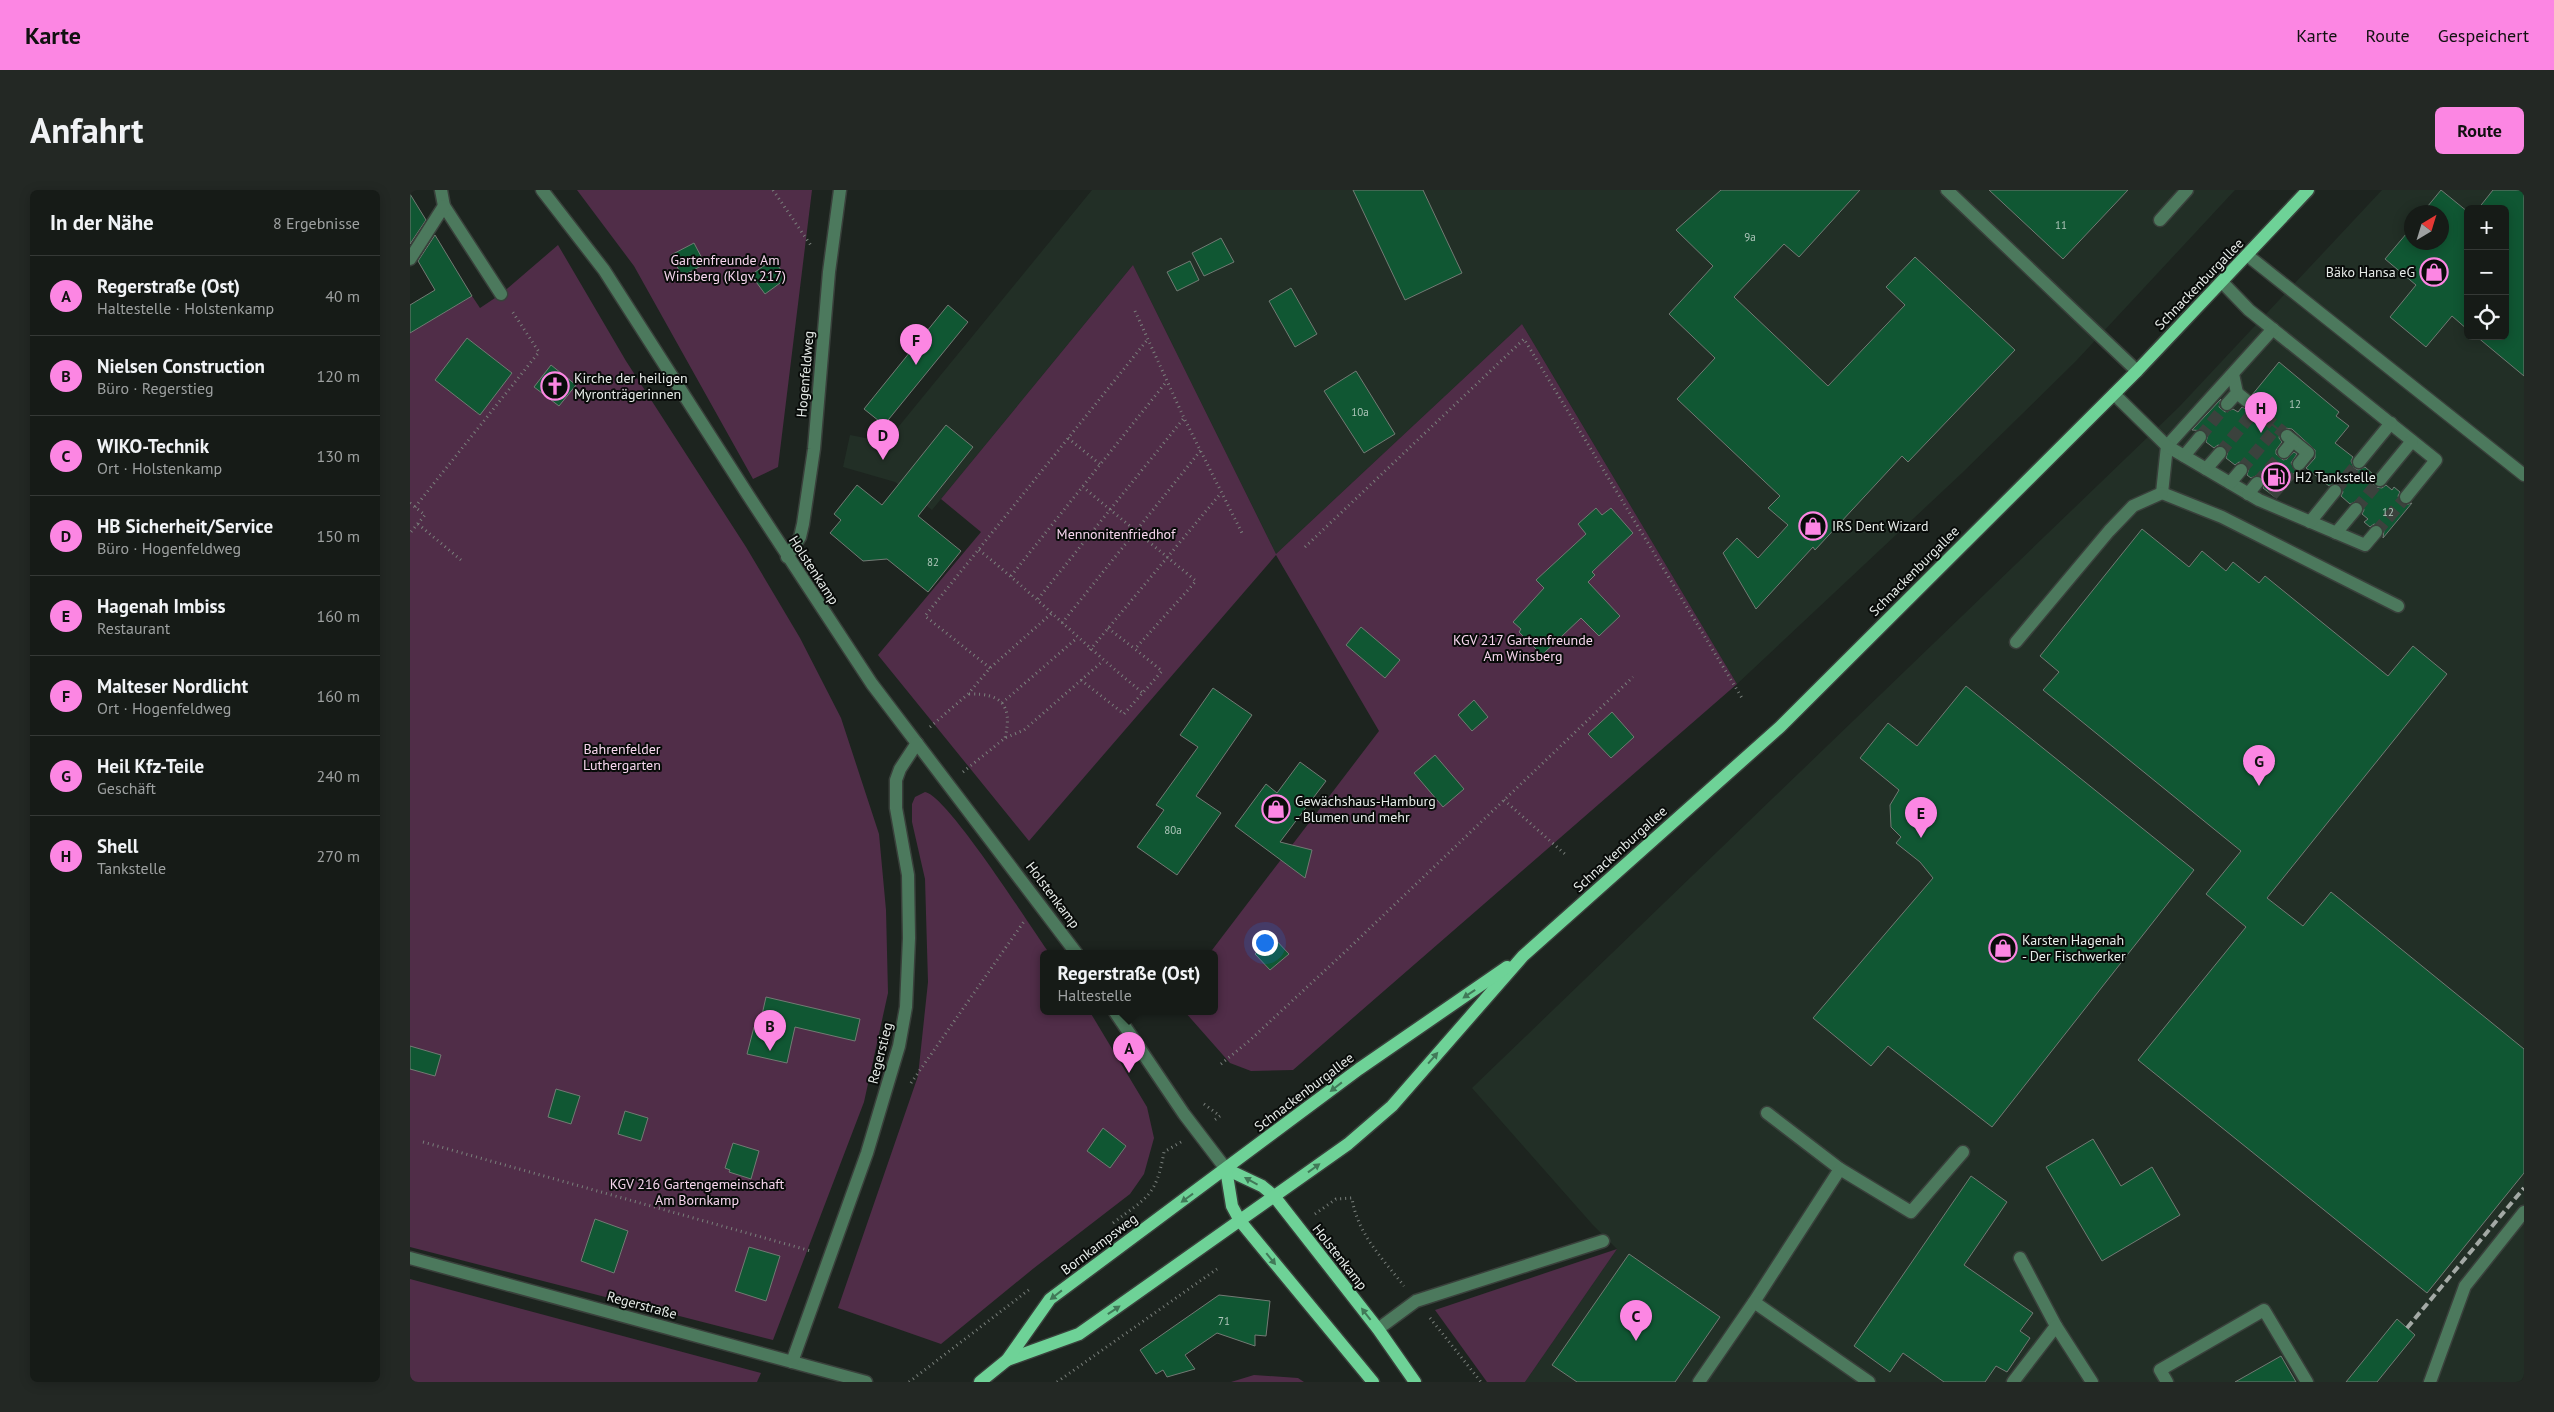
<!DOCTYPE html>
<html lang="de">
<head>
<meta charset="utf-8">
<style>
  body { margin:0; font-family:"PT Sans",sans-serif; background:#232824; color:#f1f3f6 }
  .controls { position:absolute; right:15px; top:15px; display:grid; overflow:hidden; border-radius:8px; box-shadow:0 2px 12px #0003 }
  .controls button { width:45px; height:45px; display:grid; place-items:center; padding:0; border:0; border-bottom:1px solid #353936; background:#161b17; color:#f1f3f6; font:25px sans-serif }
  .compass { position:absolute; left:1994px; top:15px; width:45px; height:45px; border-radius:50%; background:#161b17; box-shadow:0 2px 12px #0003; rotate:38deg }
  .you { position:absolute; left:854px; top:752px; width:18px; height:18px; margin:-12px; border:4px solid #fff; border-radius:50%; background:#1a73e8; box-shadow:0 0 0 8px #1a73e833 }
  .badge { display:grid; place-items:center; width:32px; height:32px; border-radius:50%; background:#fc86e3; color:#111; font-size:16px; font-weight:700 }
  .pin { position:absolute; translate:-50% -41px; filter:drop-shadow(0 1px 2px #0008) }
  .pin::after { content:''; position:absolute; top:26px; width:18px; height:15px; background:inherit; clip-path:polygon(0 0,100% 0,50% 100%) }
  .popup { position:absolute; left:630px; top:760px; width:178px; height:65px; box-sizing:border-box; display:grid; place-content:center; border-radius:8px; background:#161b17; filter:drop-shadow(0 1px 4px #0005); font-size:16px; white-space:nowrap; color:#9ea1a1 }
  .popup b { font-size:19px; color:#f1f3f6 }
  .popup::after { content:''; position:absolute; left:50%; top:100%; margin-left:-10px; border:10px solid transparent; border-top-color:#161b17 }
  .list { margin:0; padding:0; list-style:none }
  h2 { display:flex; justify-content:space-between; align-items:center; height:65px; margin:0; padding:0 20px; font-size:21px }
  h2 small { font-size:16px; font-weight:400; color:#9ea1a1 }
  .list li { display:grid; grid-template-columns:32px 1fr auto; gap:15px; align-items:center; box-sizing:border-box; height:80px; padding:0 20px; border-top:1px solid #353936 }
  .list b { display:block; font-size:19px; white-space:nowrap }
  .list p { margin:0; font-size:16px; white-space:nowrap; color:#9ea1a1 }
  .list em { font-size:16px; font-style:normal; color:#9ea1a1 }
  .icon { flex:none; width:28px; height:28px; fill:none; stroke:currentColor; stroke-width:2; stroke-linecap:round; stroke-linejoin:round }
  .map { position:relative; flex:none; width:2114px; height:1192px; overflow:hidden; border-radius:8px }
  header { display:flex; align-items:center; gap:30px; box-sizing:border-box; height:70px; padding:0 25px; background:#fc86e3; color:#111 }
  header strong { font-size:24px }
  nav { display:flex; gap:28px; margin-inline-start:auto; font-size:18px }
  .intro { display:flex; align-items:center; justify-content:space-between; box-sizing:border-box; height:120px; padding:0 30px }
  h1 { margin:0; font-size:35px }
  .button { padding:12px 22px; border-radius:8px; background:#fc86e3; color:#111; font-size:18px; font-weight:700 }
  main { display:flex; gap:30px; padding:0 30px }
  aside { flex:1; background:#161b17; border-radius:8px; box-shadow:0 2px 12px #0003 }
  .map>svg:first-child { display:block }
  .built { fill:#222f26; fill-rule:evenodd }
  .green { fill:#502d48 }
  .building { fill:#105733; stroke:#727a74 }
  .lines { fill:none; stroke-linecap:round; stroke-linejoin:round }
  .minor-tunnel { stroke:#3b423d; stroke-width:12; stroke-dasharray:12 6; stroke-linecap:butt }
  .minor-casing { stroke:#39403b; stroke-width:15 }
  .major-casing { stroke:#39403b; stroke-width:15 }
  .path { stroke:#7a807c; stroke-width:3; stroke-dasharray:1 4; stroke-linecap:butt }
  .minor { stroke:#4c795d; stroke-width:12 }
  .major { stroke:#6ed297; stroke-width:12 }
  .rail { stroke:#a3a9a5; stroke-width:4; stroke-dasharray:8 4; stroke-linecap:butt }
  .oneway { fill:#417958 }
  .labels { text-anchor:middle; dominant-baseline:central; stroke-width:4; stroke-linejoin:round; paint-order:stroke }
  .number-label { font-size:11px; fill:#b1c7bc }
  .park-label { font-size:14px; fill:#f7d6ee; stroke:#090c0a }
  .poi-label { font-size:14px; fill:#e7ece9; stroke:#090c0a; text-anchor:start }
  .street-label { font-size:14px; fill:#e7ece9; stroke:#090c0a }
</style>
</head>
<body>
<header>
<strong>Karte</strong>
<nav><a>Karte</a><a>Route</a><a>Gespeichert</a></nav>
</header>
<div class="intro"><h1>Anfahrt</h1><a class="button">Route</a></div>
<main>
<aside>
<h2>In der Nähe<small>8 Ergebnisse</small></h2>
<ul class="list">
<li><span class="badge">A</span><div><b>Regerstraße (Ost)</b><p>Haltestelle · Holstenkamp</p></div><em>40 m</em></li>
<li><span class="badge">B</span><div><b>Nielsen Construction</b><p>Büro · Regerstieg</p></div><em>120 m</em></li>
<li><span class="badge">C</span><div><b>WIKO-Technik</b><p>Ort · Holstenkamp</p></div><em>130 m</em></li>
<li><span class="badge">D</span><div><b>HB Sicherheit/Service</b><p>Büro · Hogenfeldweg</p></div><em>150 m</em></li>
<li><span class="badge">E</span><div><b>Hagenah Imbiss</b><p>Restaurant</p></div><em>160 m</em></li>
<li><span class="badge">F</span><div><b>Malteser Nordlicht</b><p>Ort · Hogenfeldweg</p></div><em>160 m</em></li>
<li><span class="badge">G</span><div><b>Heil Kfz-Teile</b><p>Geschäft</p></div><em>240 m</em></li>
<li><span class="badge">H</span><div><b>Shell</b><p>Tankstelle</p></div><em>270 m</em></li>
</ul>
</aside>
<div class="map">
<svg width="2114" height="1192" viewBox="0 0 2114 1192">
  <rect width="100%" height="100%" fill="#1d241f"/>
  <g class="built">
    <polygon points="682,0 1825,0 1666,171 1552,283 1327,494 1112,134 866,364 723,75 522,320 485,292 433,277 440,245 476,252"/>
    <path d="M 1972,0 L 2114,0 L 2114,1192 L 1115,1192 L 1207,1059 L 1182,1034 L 1062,898 L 1769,217 ZM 2058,19 L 2095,19 L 2095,146 L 2058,146 ZM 2002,22 L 2032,22 L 2032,52 L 2002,52 Z"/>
  </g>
  <g class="green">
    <polygon points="167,0 402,0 368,277 343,289 224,76"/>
    <polygon points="148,55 216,171 336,357 390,448 431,528 469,644 476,720 478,803 454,912 363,1150 0,1057 0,143 62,106 70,118 91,104"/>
    <polygon points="723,75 866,364 1112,134 1327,494 883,880 841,881 820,873 775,822 804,822 804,764 799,764 969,541 866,365 619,651 468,465 571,342 531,309"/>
    <path d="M 515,602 C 538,606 621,738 640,764 L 634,764 L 634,822 L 680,822 L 737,917 L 744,948 L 734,984 L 720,1004 L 624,1078 L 531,1154 L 428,1118 L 508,886 L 518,792 L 515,689 L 502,632 L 502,614 L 505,607 Z"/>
    <polygon points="1207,1059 1115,1192 1077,1192 1025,1120"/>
    <polygon points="0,1089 351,1183 347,1192 0,1192"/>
    <polygon points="844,1185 888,1188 894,1192 821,1192"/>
  </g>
  <g class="building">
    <polygon points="943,0 1013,0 1052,83 995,110"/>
    <polygon points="1311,0 1450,0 1389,67 1374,54 1324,107 1418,196 1495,115 1476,97 1505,67 1605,160 1498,272 1492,266 1405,360 1403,357 1346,419 1313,363 1327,348 1348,368 1378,335 1358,318 1370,306 1267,209 1305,168 1259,124 1303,76 1266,40"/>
    <polygon points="1579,0 1718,0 1653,69"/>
    <polygon points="2031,0 2058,22 2058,140 2042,126 2016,157 1980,127 2006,95 1975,69 2002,37 2002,52 2032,52 2032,22 2013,22"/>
    <polygon points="2083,0 2114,0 2114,186 2066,146 2095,146 2095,19 2068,19"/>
    <polygon points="0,4 16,30 0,54"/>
    <polygon points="25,45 62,106 0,143 0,115 25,100 8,71"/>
    <polygon points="811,48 824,72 794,86 782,63"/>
    <polygon points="284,53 295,74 272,86 261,65"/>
    <polygon points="363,69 377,88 355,104 341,85"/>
    <polygon points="780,71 789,90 767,101 757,82"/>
    <polygon points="881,98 907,144 885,157 859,111"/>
    <polygon points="538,115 558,132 474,235 454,219"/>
    <polygon points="57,148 102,183 70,225 25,190"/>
    <polygon points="1869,172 1929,222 1926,226 1939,236 1925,253 1943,267 1941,271 1944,278 1948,280 1955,277 1964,285 1962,292 1965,297 1972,298 1976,295 1982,300 1984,297 1990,302 1988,306 1991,313 1995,315 2002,313 1973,348 1974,340 1971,336 1964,334 1960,337 1954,332 1958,329 1952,324 1954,320 1952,313 1947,311 1940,314 1931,306 1933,302 1930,295 1926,293 1919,296 1896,278 1905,268 1905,260 1882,239 1875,238 1870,241 1869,248 1872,252 1866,260 1866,264 1873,270 1877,269 1884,262 1887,264 1881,273 1886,281 1865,307 1853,298 1855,294 1852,287 1848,285 1841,288 1837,285 1839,278 1836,274 1829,272 1825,275 1816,268 1818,261 1815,257 1808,255 1804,258 1796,252 1798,245 1795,241 1782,240 1811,209 1809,217 1815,222 1823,219 1828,222 1832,217 1836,219 1843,216 1845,212 1842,205"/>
    <polygon points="141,175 166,195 149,216 124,197"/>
    <polygon points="946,181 985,244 954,263 914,201"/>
    <polygon points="536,235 563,257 508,326 551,361 518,402 477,369 453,371 420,343 431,330 424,324 447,295 472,315"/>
    <polygon points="1186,318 1192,325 1201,318 1223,343 1182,382 1185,385 1178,392 1210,426 1189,446 1171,428 1132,465 1109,442 1111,439 1103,432 1134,398 1126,390 1176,344 1168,334"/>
    <polygon points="1732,339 1779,377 1792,361 1816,381 1823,372 1849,393 1855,386 1978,486 2003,456 2037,484 1857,708 1893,736 1921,702 2114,859 2114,983 2017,1103 1728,870 1836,737 1796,704 1831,661 1633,500 1649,482 1630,466"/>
    <polygon points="951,437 990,470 975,488 936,455"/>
    <polygon points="1556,496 1784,680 1582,937 1478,856 1461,876 1403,828 1523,688 1510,672 1486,653 1491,647 1481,637 1480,615 1489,600 1450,568 1478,533 1507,556"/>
    <polygon points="803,498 842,525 786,606 811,623 767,685 727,657 754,620 746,615 788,557 770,545"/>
    <polygon points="1064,510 1078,527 1062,541 1048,525"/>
    <polygon points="1202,522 1224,547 1201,568 1178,544"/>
    <polygon points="1025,565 1054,599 1033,617 1004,583"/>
    <polygon points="890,572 916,591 870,652 902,660 895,688 825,636 856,594 867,603"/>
    <polygon points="863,747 879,764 860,780 845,764"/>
    <polygon points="356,807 450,829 445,851 385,837 377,873 337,864 344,837 349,838"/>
    <polygon points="0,856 31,865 25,886 0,879"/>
    <polygon points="146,899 170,906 161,934 138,927"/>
    <polygon points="215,921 238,928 231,951 208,944"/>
    <polygon points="693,938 716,956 700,978 677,961"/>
    <polygon points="1683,949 1711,996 1742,977 1770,1025 1692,1071 1636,977"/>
    <polygon points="323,953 349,961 341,989 319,982 320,980 315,978"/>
    <polygon points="1561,986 1597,1012 1554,1075 1623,1123 1610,1141 1620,1148 1597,1182 1586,1176 1575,1192 1534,1192 1493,1163 1480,1182 1444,1156"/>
    <polygon points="185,1029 218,1041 204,1083 171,1071"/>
    <polygon points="339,1057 370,1066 356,1111 325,1101"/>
    <polygon points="1219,1064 1310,1127 1265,1192 1167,1192 1142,1175"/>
    <polygon points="809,1105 860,1111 856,1146 845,1145 845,1156 807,1143 775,1165 785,1179 757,1187 753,1180 746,1184 730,1160"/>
    <polygon points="1987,1129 2005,1145 1967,1192 1936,1192"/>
    <polygon points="1871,1166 1886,1192 1825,1192"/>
  </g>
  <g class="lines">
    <g class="minor-tunnel">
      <polyline points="1840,215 1873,242"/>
      <polyline points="1790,247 1817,214"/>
      <polyline points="1810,263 1846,219"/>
      <polyline points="1831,280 1867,237"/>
      <polyline points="1847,293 1874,262"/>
      <polyline points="1925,301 1949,272"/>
      <polyline points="1862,305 1889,274"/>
      <polyline points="1946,319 1970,290"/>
      <polyline points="1966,342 1996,307"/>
    </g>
    <g class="minor-casing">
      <g id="minor">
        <polyline points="31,0 34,16 91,104"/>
        <polyline points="132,0 194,80 338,305 462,494 667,764"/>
        <polyline points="1537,0 1727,181"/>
        <polyline points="1750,30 1777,0"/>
        <polyline points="1837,65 2114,285"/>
        <polyline points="0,69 34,16"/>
        <polyline points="1812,92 1839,120 2026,270 1996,307"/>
        <polyline points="1863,139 1757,256 1752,303 1812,327 1988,416"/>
        <polyline points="1827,203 1837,211"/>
        <polyline points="1704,204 1757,256 1849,310 1955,355 1966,342"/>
        <polyline points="1817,214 1827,203 1823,184"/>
        <polyline points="1877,246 1898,263 1889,274"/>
        <polyline points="1874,262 1883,251"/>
        <polyline points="1774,266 1790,247"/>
        <polyline points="1949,272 1981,233"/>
        <polyline points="1796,279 1810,263"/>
        <polyline points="1970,290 2002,251"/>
        <polyline points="1820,293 1831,280"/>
        <polyline points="1838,304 1847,293"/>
        <polyline points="1900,332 1925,301"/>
        <polyline points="1926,343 1946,319"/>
        <polyline points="377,367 390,347 393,334 404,259 419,82 430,0"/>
        <polyline points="1606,452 1699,341 1723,316 1752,303"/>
        <polyline points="705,822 774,924 816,979"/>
        <polyline points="1357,923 1430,979"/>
        <polyline points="0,1068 456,1192"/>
        <polyline points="1610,1068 1646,1136"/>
        <polyline points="1344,1112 1430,979 1501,1022 1553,962"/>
        <polyline points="968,1139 1006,1111 1193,1051"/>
        <polyline points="382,1172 457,963 489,856 496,817 499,748 498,685 486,618 486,590 490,579 507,553"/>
        <polyline points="1289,1192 1344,1112 1459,1192"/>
        <polyline points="1603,1192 1646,1136 1682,1192"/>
        <polyline points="1757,1192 1750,1180 1854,1120 1897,1192"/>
        <polyline points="2020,1192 2055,1096 2114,1022"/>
      </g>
    </g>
    <g class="major-casing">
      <g id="major">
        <polyline points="816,979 852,996 864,1006 968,1139 1005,1192"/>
        <polyline points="816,979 822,1016 830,1031 963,1192"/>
        <polyline points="597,1170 669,1144 938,954 982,916 1113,766 1370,537 1727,181 1898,0"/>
        <polyline points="570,1192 597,1170 640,1109 949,879 1097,777"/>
      </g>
    </g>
    <g class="path">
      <polyline points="363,0 402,57"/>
      <polyline points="725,121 774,228 833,345"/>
      <polyline points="658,248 691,275"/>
      <polyline points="0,313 15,325 0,343"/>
      <polyline points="5,317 129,162 102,121"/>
      <polyline points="8,334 51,370"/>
      <polyline points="895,357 1114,149 1332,508"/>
      <path d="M 569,360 C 625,405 676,457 733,503"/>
      <polyline points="601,386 757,191"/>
      <polyline points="628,409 774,228"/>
      <polyline points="652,433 791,260"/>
      <polyline points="698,438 725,459"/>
      <polyline points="680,460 811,303"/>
      <polyline points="580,478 515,426 738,149"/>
      <polyline points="671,490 714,524 752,481 725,459 786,391 673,297"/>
      <path d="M 559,504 C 591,503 603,515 595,548"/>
      <polyline points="592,513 667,448"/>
      <polyline points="520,537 558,504 580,478 642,423"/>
      <polyline points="553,582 595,548 614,540 693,471"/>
      <polyline points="1094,610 1156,665"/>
      <polyline points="811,874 839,851 937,760 1223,487"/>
      <polyline points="501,893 615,730"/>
      <polyline points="794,914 810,926 803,931"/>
      <polyline points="13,952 401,1061"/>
      <path d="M 905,1024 L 926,1009 L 942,1008 C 947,1043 972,1068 994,1096"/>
      <path d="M 703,1033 C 737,1007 746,1007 754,962 L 771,952"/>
      <polyline points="1020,1128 1071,1192"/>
      <polyline points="499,1192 620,1099"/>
      <polyline points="647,1192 807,1079"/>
    </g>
    <use href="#minor" class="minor"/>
    <use href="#major" class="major"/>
    <polyline class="rail" points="1997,1138 2114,998"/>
  </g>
  <defs><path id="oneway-solid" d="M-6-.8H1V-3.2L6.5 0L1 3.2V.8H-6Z" transform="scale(1.25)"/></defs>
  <g class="oneway">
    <use href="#oneway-solid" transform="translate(1059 804) rotate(146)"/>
    <use href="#oneway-solid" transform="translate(1023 868) rotate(-49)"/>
    <use href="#oneway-solid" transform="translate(926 897) rotate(142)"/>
    <use href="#oneway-solid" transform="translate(904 978) rotate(-36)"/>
    <use href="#oneway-solid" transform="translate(841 991) rotate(-151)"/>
    <use href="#oneway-solid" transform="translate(777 1008) rotate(144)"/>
    <use href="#oneway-solid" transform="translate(861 1069) rotate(51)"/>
    <use href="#oneway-solid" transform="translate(646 1105) rotate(142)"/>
    <use href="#oneway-solid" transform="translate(704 1120) rotate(-34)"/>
    <use href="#oneway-solid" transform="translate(956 1124) rotate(-128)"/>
  </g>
  <defs>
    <g id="shop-ring" transform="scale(1.4375)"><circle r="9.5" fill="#090c0a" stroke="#fc86e3" stroke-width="1.5"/><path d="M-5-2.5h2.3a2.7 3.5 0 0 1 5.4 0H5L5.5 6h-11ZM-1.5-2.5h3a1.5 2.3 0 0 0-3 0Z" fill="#fc86e3"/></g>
    <g id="church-ring" transform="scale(1.4375)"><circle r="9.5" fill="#090c0a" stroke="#fc86e3" stroke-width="1.5"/><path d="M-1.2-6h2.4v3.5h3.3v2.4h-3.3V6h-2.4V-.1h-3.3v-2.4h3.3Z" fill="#fc86e3"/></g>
    <g id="fuel-ring" transform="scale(1.4375)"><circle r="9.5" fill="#090c0a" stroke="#fc86e3" stroke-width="1.5"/><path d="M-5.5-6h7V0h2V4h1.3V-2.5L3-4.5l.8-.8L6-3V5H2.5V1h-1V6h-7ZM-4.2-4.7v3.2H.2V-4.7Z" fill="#fc86e3"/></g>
  </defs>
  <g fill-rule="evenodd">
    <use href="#shop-ring" x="2024" y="82"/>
    <use href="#church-ring" x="145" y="196"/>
    <use href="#fuel-ring" x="1866" y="287"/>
    <use href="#shop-ring" x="1403" y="336"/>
    <use href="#shop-ring" x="866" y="619"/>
    <use href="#shop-ring" x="1593" y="758"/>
  </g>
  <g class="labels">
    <g class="number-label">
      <text x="1651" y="35">11</text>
      <text x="1340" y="47">9a</text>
      <text x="1885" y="214">12</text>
      <text x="950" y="222">10a</text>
      <text x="1978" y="322">12</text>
      <text x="523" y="372">82</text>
      <text x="763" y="640">80a</text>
      <text x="814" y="1131">71</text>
    </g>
    <g class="park-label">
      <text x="315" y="70">Gartenfreunde Am<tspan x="315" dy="16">Winsberg (Klgv. 217)</tspan></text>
      <text x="706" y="344">Mennonitenfriedhof</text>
      <text x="1113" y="450">KGV 217 Gartenfreunde<tspan x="1113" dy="16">Am Winsberg</tspan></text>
      <text x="212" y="559">Bahrenfelder<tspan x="212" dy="16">Luthergarten</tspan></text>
      <text x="287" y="994">KGV 216 Gartengemeinschaft<tspan x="287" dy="16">Am Bornkamp</tspan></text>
    </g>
    <g class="poi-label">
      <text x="2005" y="82" text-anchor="end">Bäko Hansa eG</text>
      <text x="164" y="188">Kirche der heiligen<tspan x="164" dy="16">Myronträgerinnen</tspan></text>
      <text x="1885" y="287">H2 Tankstelle</text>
      <text x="1422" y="336">IRS Dent Wizard</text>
      <text x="885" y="611">Gewächshaus-Hamburg<tspan x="885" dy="16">- Blumen und mehr</tspan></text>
      <text x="1612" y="750">Karsten Hagenah<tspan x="1612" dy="16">- Der Fischwerker</tspan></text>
    </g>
    <g class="street-label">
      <text transform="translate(1789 94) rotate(-46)">Schnackenburgallee</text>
      <text transform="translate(395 184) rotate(-85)">Hogenfeldweg</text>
      <text transform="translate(404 380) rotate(57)">Holstenkamp</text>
      <text transform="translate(1504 381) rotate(-45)">Schnackenburgallee</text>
      <text transform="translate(1210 659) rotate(-42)">Schnackenburgallee</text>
      <text transform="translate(643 705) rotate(53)">Holstenkamp</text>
      <text transform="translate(470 863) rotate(-76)">Regerstieg</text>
      <text transform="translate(894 902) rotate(-37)">Schnackenburgallee</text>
      <text transform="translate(689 1054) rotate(-37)">Bornkampsweg</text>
      <text transform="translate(930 1067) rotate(52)">Holstenkamp</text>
      <text transform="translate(232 1115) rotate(15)">Regerstraße</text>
    </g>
  </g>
</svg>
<div class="controls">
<button>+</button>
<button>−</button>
<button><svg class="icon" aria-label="locate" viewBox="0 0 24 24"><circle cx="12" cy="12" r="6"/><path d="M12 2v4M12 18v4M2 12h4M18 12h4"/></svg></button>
</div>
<svg class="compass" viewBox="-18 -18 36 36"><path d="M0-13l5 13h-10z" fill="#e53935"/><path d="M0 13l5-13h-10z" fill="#9ea1a1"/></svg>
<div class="you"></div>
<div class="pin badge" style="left:719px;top:883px">A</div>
<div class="popup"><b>Regerstraße (Ost)</b>Haltestelle</div>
<div class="pin badge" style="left:360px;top:861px">B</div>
<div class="pin badge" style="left:1226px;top:1151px">C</div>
<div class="pin badge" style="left:473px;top:270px">D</div>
<div class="pin badge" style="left:1511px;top:648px">E</div>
<div class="pin badge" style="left:506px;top:175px">F</div>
<div class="pin badge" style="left:1849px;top:596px">G</div>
<div class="pin badge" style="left:1851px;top:243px">H</div>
</div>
</main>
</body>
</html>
